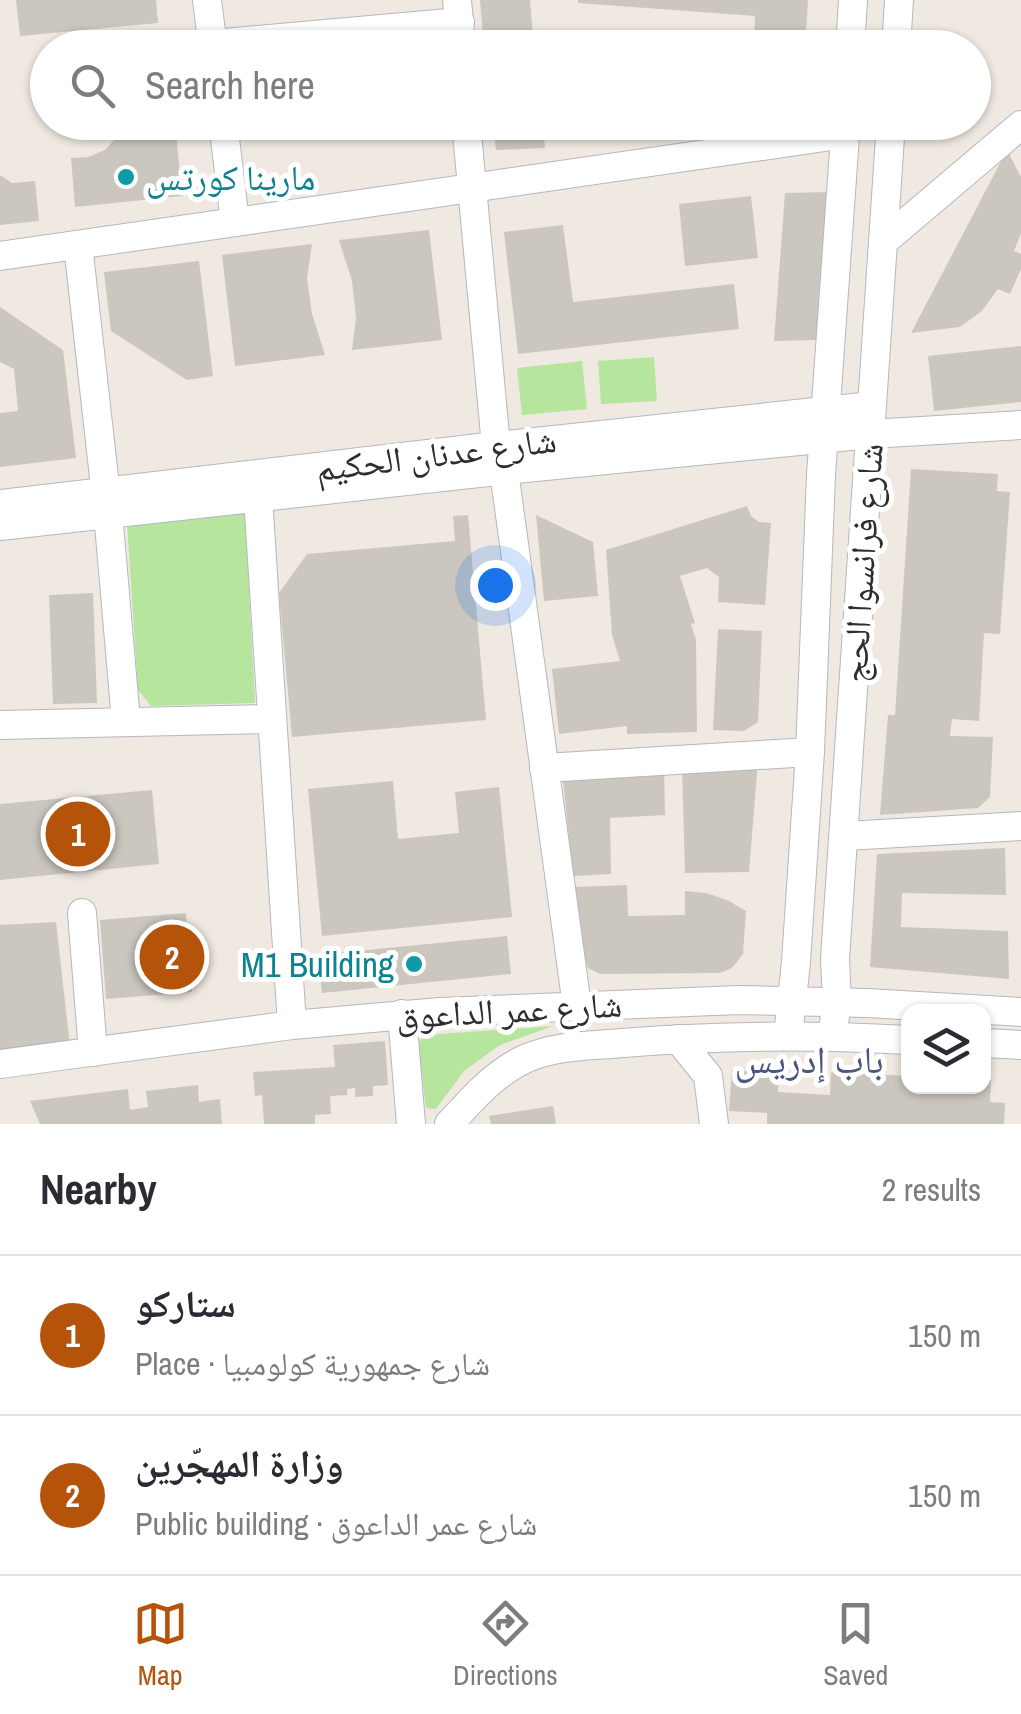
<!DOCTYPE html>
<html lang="en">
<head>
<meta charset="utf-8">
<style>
  body { margin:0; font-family:"Archivo Narrow","Noto Naskh Arabic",sans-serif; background:#f7f7f7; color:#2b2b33 }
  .controls { position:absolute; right:30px; bottom:30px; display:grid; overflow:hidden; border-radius:20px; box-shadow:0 2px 8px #0004 }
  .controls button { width:90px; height:90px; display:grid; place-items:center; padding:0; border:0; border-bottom:2px solid #e1e1e2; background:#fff; color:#2b2b33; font:50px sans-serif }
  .you { position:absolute; left:495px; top:585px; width:35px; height:35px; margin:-25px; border:8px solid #fff; border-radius:50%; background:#1a73e8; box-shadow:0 0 0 15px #1a73e833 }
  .badge { display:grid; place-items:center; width:65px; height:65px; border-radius:50%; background:#b45309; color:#fff; font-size:32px; font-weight:700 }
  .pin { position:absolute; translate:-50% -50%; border:5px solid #fff; box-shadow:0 2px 10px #0006 }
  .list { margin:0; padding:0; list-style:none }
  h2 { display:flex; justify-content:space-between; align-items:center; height:130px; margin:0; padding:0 40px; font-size:42px }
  h2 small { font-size:32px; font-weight:400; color:#7c7c81 }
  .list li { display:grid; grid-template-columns:65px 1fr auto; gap:30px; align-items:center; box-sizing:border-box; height:160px; padding:0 40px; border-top:2px solid #e1e1e2 }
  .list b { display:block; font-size:38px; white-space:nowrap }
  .list p { margin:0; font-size:32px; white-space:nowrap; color:#7c7c81 }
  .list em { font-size:32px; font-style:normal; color:#7c7c81 }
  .icon { flex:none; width:55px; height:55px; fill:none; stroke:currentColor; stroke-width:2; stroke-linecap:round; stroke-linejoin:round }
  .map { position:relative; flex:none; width:1021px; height:1124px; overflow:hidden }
  .search { position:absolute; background:#fff; box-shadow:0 2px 8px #0004; left:30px; right:30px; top:30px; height:110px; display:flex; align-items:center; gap:25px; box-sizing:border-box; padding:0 35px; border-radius:55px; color:#7c7c81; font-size:38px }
  .sheet { height:450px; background:#fff }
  nav { display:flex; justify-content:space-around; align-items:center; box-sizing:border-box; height:140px; border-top:2px solid #e1e1e2; background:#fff; font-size:28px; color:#7c7c81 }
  nav a { display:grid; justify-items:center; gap:5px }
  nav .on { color:#b45309 }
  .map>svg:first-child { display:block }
  .green { fill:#b6e59e }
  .building { fill:#cbc7bf }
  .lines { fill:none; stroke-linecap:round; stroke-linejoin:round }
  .minor-casing { stroke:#b4b7c1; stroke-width:30 }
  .minor { stroke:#fff; stroke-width:28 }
  .culture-dot { fill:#0f9aa8; stroke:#fff; stroke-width:4 }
  .labels { text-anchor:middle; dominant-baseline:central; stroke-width:10; stroke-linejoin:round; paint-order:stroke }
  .culture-label { font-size:35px; fill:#0d838f; stroke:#fff; text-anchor:start }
  .street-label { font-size:35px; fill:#2e2e2e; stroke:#fff }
  .neighbourhood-label { font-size:38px; fill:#4d5680; stroke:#fff }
</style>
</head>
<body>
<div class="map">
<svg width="1021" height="1124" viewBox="0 0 1021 1124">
  <rect width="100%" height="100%" fill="#efe9e1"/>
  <g class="green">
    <polygon points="654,357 657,401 601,404 598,361"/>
    <polygon points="582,361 587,409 522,415 517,368"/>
    <polygon points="245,513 255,703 151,706 138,690 127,523"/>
    <polygon points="553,1026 500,1045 464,1071 436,1109 426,1108 418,1043 425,1035"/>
  </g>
  <g class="building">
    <polygon points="16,0 156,0 158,23 20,36"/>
    <polygon points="480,0 530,0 534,48 484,48"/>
    <polygon points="578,0 808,0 805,48 754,48 755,16 578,3"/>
    <polygon points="120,122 175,122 182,196 75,207 71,158 88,157 105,150 116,138"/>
    <polygon points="493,122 550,122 550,127 543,128 545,148 496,150"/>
    <polygon points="1007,150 1021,177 1021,233 1014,251 1021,254 1021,269 1010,294 998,289 982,311 960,327 911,333"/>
    <polygon points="0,175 12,183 35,181 39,221 0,225"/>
    <polygon points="831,192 817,340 774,341 785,193"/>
    <polygon points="751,196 758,258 685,266 679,204"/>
    <polygon points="563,225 573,302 734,284 739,329 518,354 504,232"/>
    <polygon points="429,230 442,340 352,350 356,318 352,281 339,240"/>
    <polygon points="312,244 307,278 312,314 325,355 235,366 222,255"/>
    <polygon points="199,261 213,376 187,380 111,331 104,272"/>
    <polygon points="0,307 63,350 76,458 0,467 0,413 18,411 14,369 0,362"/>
    <polygon points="1021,346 1021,402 934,411 928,356"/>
    <polygon points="911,469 998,474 997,491 1010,492 1000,634 984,633 979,721 952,719 950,736 993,737 990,797 978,808 880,815 888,715 895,715"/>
    <polygon points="747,506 751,516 759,522 771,523 765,605 718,602 719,577 707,568 680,576 695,623 691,624 696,640 697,732 627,734 627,726 559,734 552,669 620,661 612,635 606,550"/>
    <polygon points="468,515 486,720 292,737 279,593 307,554 455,541 453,516"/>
    <polygon points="536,515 593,542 598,596 544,601"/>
    <polygon points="93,593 97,703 53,704 49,595"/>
    <polygon points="718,629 762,631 758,722 744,731 713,730"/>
    <polygon points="758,761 749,872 685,873 682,767"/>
    <polygon points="664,770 665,815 610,818 611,874 573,876 563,780"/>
    <polygon points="393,781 398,839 459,833 455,792 499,787 512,917 322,936 308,789"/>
    <polygon points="152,790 159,864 0,880 0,804"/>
    <polygon points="1005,848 1006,895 902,893 901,927 1008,931 1009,979 870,967 877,854"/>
    <polygon points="627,885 628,916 685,915 685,891 706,893 727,900 746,911 743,954 732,968 720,973 600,974 588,968 584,957 575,887"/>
    <polygon points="186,913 192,992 106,999 100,920"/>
    <polygon points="56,922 70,1047 0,1055 0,925"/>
    <polygon points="507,936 511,974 322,993 318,955"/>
    <polygon points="385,1041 388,1085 373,1086 373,1096 355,1097 355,1088 347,1089 347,1095 330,1096 331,1114 315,1115 315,1124 264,1124 262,1095 255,1096 253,1072 335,1067 333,1045"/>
    <polygon points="732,1070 779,1073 778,1092 830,1095 831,1072 908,1076 908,1086 984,1086 984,1080 991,1080 990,1102 1005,1103 1004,1124 767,1124 767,1113 729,1111"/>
    <polygon points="198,1085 199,1102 220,1099 222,1124 40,1124 30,1101 128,1089 130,1110 148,1107 146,1091"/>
    <polygon points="553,1106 556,1124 491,1124 489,1116"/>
  </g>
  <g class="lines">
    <g class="minor-casing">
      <g id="minor">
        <polyline points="207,0 213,48"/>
        <polyline points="457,0 461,48"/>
        <polyline points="213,44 460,22"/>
        <polyline points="850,48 853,0"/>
        <polyline points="896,48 899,0"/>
        <polyline points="223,122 235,222"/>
        <polyline points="466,122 496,446"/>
        <polyline points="883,242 1021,125"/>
        <polyline points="78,245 108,513 126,721"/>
        <polyline points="0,256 845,134"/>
        <polyline points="504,471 577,1006"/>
        <polyline points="258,497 292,1025"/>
        <polyline points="0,504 496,446 872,406"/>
        <polyline points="0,526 515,469 870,434 1021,425"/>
        <polyline points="0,725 272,719"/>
        <polyline points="544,768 810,752"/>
        <polyline points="845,836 1021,826"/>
        <polyline points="82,913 93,1052"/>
        <polyline points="402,1014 411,1124"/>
        <polyline points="788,1036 796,962 810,752 821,475 846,122"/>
        <polyline points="832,1036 837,1003 835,959 891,122"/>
        <polyline points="678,1039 708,1076 714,1124"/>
        <polyline points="984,1043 1021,1045"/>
        <polyline points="0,1064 292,1025 440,1012 739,1000 867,1003 1021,1012"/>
        <path d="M 449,1124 C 472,1100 494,1073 525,1059 C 556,1045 590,1046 623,1043 C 719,1035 813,1035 908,1040"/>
      </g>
    </g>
    <use href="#minor" class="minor"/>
  </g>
  <g class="culture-dot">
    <circle cx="126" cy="177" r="10"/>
    <circle cx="414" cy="964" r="10"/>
  </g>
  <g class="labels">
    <g class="culture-label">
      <text x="146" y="177">مارينا كورتس</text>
      <text x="394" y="964" text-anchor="end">M1 Building</text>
    </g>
    <g class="street-label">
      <text transform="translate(436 454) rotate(-7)">شارع عدنان الحكيم</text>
      <text transform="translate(862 563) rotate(-86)">شارع فرانسوا الحج</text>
      <text transform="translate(509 1010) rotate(-3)">شارع عمر الداعوق</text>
    </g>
    <g class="neighbourhood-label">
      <text x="809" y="1059">باب إدريس</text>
    </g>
  </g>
</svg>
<div class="controls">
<button><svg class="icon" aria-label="layers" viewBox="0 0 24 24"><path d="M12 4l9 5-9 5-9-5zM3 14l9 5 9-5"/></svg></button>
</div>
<div class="you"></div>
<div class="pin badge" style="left:78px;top:834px">1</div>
<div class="pin badge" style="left:172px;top:957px">2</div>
<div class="search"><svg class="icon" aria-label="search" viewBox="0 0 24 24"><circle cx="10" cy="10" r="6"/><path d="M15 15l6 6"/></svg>Search here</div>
</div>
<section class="sheet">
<h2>Nearby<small>2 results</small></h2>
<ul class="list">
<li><span class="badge">1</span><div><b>ستاركو</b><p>Place · شارع جمهورية كولومبيا</p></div><em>150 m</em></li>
<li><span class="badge">2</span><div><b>وزارة المهجّرين</b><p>Public building · شارع عمر الداعوق</p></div><em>150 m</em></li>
</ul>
</section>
<nav>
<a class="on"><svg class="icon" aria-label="map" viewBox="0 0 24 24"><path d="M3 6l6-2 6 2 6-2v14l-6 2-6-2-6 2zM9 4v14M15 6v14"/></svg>Map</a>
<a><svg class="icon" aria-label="directions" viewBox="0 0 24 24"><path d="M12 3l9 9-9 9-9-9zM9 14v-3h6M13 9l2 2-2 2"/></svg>Directions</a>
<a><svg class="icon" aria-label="saved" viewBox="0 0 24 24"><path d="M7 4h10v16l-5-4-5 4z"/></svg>Saved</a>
</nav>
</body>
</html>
